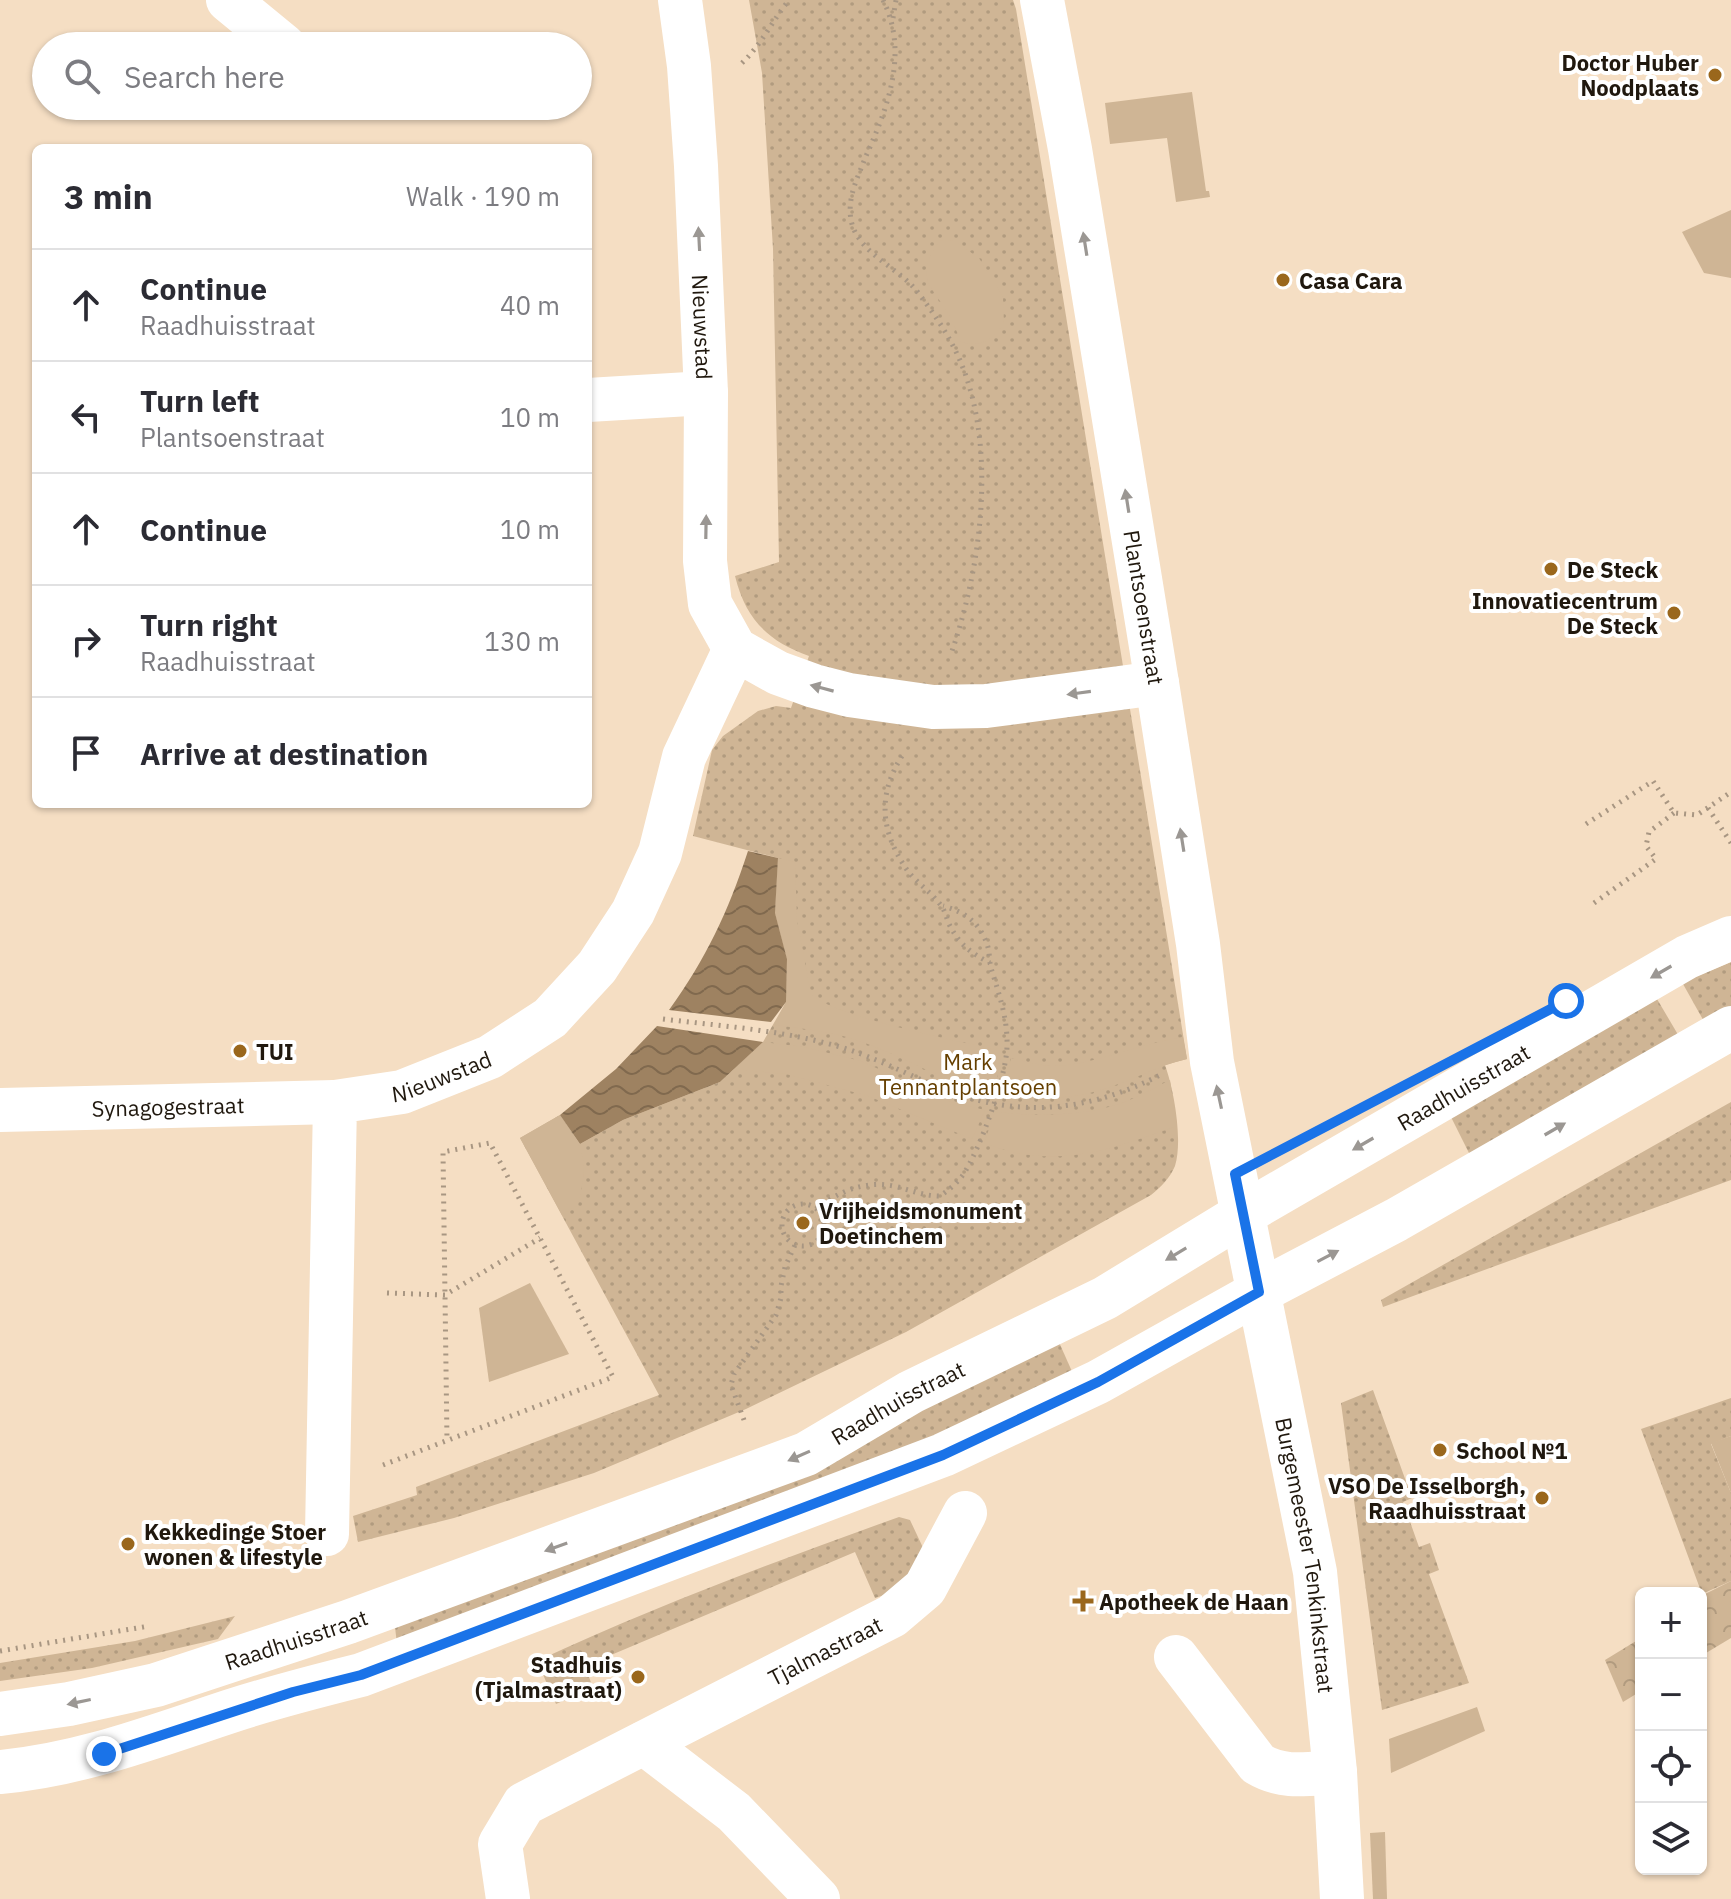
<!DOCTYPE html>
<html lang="en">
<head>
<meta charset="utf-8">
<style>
  body { margin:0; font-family:"IBM Plex Sans",sans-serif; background:#f7f7f7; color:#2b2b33 }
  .controls { position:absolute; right:24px; bottom:24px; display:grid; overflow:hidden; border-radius:12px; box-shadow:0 2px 6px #0004 }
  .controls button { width:72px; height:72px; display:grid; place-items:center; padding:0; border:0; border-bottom:2px solid #e1e1e2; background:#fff; color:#2b2b33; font:40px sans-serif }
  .stop { position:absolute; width:24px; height:24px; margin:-18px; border:6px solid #1a73e8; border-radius:50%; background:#fff }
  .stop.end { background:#1a73e8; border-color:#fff; box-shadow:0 2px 8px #0008 }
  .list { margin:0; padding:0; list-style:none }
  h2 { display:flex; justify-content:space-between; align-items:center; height:104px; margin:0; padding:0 32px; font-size:34px }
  h2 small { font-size:26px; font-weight:400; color:#7c7c81 }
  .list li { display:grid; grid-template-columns:52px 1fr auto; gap:24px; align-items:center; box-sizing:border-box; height:112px; padding:0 32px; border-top:2px solid #e1e1e2 }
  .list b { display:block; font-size:30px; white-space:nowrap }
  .list p { margin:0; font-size:26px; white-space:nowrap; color:#7c7c81 }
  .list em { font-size:26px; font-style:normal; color:#7c7c81 }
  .icon { flex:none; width:44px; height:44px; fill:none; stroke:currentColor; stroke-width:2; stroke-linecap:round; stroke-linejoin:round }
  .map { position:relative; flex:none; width:1731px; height:1899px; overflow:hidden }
  .search { position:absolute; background:#fff; box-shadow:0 2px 6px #0004; left:32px; top:32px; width:560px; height:88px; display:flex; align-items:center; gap:20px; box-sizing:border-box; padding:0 28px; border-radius:44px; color:#7c7c81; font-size:30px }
  .panel { position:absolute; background:#fff; box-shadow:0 2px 6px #0004; left:32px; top:144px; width:560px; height:664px; border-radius:12px }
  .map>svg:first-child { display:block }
  .grass { fill:url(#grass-dots) }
  .forest { fill:url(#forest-crowns) }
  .garden { fill:#cfb595 }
  .water { fill:url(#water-waves) }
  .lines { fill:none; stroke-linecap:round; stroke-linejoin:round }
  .path { stroke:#a89682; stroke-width:5; stroke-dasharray:2 6; stroke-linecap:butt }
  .minor { stroke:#fff; stroke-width:44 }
  .major { stroke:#fff; stroke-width:44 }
  .oneway { fill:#9b9793 }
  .route { stroke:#1a73e8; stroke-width:10 }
  .poi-dot { fill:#9a671c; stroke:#fff; stroke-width:3 }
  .labels { text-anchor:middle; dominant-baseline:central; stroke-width:8; stroke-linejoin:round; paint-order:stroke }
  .poi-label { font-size:22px; font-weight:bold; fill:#20180e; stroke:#fff; text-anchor:start }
  .street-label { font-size:22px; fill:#20180e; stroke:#fff }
  .park-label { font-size:22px; fill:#653f00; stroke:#fff }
</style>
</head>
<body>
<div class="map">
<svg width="1731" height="1899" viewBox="0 0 1731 1899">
  <defs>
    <pattern id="grass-dots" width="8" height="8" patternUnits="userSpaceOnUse" patternTransform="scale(2)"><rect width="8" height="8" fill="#cfb595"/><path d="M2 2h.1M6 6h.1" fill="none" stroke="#b19b7f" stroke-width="1.8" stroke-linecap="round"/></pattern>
    <pattern id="forest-crowns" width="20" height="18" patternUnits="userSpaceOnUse" patternTransform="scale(2)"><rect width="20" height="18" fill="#cfb595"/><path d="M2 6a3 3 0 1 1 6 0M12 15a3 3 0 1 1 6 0" fill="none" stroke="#b19b7f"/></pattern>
    <pattern id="water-waves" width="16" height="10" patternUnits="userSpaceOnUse" patternTransform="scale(2)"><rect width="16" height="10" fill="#9e8261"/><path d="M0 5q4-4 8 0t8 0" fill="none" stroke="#80694e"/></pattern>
  </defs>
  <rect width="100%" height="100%" fill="#f5dec3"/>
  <g class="grass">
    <path d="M 749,0 L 1013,0 L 1016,9 L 1187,1059 L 1165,1065 C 1174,1090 1183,1140 1175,1166 C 1170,1178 1161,1187 1151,1195 L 906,1332 L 746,1409 L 594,1473 L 454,1518 L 358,1542 L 353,1516 L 417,1495 L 416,1487 L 659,1395 L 520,1138 L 560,1115 L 580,1144 L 623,1120 L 720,1082 L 763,1042 L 786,1002 L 787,959 L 775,913 L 778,858 L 693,836 L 712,750 L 723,736 L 758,711 L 776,706 L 791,708 L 809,656 C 768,641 746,620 735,576 L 779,562 L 773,249 L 762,73 Z"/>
    <polygon points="1731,962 1731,1013 1706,1025 1683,984 1685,981"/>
    <polygon points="1657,999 1680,1038 1473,1158 1469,1153 1450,1115"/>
    <polygon points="1731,1102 1731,1180 1383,1307 1381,1300"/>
    <polygon points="1058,1340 1074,1376 1038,1397 397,1644 395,1627"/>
    <polygon points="1373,1390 1412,1498 1403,1502 1419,1547 1430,1543 1439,1570 1429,1574 1469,1683 1382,1710 1341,1403"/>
    <polygon points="1731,1398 1731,1436 1711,1444 1731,1493 1731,1581 1702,1594 1641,1429"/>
    <path d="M 899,1517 L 910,1520 L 925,1552 L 903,1589 L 875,1598 L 855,1552 L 585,1666 L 593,1688 L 556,1704 L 537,1661 C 655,1606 776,1561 899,1517 Z"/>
    <polygon points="235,1616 218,1639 92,1668 0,1681 0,1663 135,1641"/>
  </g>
  <g class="forest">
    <polygon points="1731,1581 1731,1638 1701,1656 1701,1596"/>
    <polygon points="1641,1638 1641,1691 1623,1702 1605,1660"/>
  </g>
  <g class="garden">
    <polygon points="1192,92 1206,191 1209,191 1210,197 1176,202 1167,138 1110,144 1105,103"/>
    <polygon points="1731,210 1731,278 1704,273 1682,232"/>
    <path d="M 940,240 L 954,241 L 979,258 L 1003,297 L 1004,324 C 990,340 983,348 961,342 C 957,332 953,322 948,313 C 928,282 915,276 940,240 Z"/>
    <path d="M 778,858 L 795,862 L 797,920 L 811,994 C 832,1016 960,1042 995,1049 L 1001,1054 L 997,1081 L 990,1095 C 946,1082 908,1059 865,1043 C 836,1032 805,1029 775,1025 L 786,1002 L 787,959 L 775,913 Z"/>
    <path d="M 1183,1037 L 1187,1059 C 1156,1066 1128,1083 1097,1091 C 1067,1100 1033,1099 1003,1095 L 1011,1058 C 1025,1061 1041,1066 1055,1066 C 1093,1065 1142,1043 1183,1037 Z"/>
    <polygon points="763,1042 804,1047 861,1061 951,1102 985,1110 972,1139 868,1096 786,1074 734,1069"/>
    <path d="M 1170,1080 L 1177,1126 C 1109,1150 1055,1171 984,1143 L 995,1112 C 1038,1116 1078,1117 1119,1104 C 1137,1098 1154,1088 1170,1080 Z"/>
    <path d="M 560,1115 C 586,1153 589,1160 578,1205 L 562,1215 L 520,1138 Z"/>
    <polygon points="530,1283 569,1354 489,1382 479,1308"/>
    <polygon points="1731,1436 1731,1493 1711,1443"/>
    <polygon points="1477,1707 1485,1731 1391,1773 1389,1739"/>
    <polygon points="1385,1832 1387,1899 1373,1899 1370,1833"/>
  </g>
  <g class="water">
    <path d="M 748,851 L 778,858 L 775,913 L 787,959 L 786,1002 L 771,1022 L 669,1010 C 706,959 728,912 748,851 Z"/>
    <polygon points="657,1026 763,1042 720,1082 623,1120 580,1144 560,1115 616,1069"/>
  </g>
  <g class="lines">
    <g class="path">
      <path d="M 883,0 C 909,52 888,107 866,156 C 858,177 847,197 851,220 C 857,252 897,267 916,290 C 932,311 947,332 958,356 C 998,444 982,565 951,654"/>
      <polyline points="893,18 896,0"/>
      <path d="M 742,63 C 762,44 772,21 789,0"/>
      <path d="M 902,756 C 878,794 880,829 905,867 C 914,881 929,890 939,903 C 945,909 946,918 950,926 C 960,945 971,953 990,963"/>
      <polyline points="1708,808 1731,843"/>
      <polyline points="1586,824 1653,781 1674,813 1697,815 1731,792"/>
      <polyline points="1594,903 1656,859 1646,846 1649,832 1674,813"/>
      <path d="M 663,1019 C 721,1026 780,1030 837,1046 C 876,1057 911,1077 949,1091 C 1022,1119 1092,1110 1160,1075"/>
      <circle cx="803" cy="1225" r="21"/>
      <path d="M 816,1209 C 839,1191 867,1179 898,1187 C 913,1191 925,1196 940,1196 C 949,1190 957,1183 963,1175 C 980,1149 1006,1078 1007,1047 C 1008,1019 999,994 991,968 C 989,961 990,952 987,944 C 979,922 965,912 943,906"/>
      <polyline points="387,1293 445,1295 540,1238"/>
      <polyline points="744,1420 731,1385 734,1374 776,1315 781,1298 781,1286 785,1267 795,1245"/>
      <polyline points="383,1465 613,1377 490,1143 443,1152 447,1440"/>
      <polyline points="0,1651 149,1626"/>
    </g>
    <g class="minor">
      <polyline points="228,0 284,46"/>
      <path id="s1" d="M 680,0 L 689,66 L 696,166 L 706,393 L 705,561 L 710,604 L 735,649 L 778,673 L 814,686 L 849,695 L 933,707 L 986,706 L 1157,683"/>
      <path id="s2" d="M 1042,0 L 1070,149 L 1157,683 L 1198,944 L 1212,1062 L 1315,1572 L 1335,1772 L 1342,1899"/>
      <polyline points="588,400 706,393"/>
      <path id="s3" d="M 0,1110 L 335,1102"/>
      <path id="s4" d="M 327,1534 L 335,1102 L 402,1092 L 490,1057 L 550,1018 L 597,967 L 633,912 L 660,853 L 684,757 L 735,649"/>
      <path d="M 1176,1657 L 1258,1764 C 1283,1779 1307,1774 1335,1772"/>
      <polyline points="644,1743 734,1812 818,1899"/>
      <path id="s5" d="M 508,1899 L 500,1844 L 524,1804 L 892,1616 L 925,1588 L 965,1513"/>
    </g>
    <g class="major">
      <path id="s6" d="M 0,1714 L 69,1704 L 156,1685 L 348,1622 L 806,1454 L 911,1392 L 1105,1298 L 1243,1214 L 1687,957 L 1731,938"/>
      <path d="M 0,1772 C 80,1765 155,1736 231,1711 C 274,1697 317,1686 361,1675 L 943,1455 L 1098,1382 L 1259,1292 L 1396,1220 L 1731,1028"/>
    </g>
  </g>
  <defs><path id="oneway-solid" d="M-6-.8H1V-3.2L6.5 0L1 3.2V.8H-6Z" transform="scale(2)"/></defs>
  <g class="oneway">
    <use href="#oneway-solid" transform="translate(699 239) rotate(-93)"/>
    <use href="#oneway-solid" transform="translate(1085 244) rotate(-99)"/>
    <use href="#oneway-solid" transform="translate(1127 501) rotate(-99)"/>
    <use href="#oneway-solid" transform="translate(706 527) rotate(-89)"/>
    <use href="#oneway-solid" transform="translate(822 688) rotate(-165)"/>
    <use href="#oneway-solid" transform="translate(1079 693) rotate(172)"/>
    <use href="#oneway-solid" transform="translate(1182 840) rotate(-99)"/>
    <use href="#oneway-solid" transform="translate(1661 972) rotate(150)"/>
    <use href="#oneway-solid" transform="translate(1219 1097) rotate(-102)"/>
    <use href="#oneway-solid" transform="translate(1555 1129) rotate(-30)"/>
    <use href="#oneway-solid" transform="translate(1363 1144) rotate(150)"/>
    <use href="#oneway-solid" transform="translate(1176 1254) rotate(149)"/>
    <use href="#oneway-solid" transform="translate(1328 1256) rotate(-28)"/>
    <use href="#oneway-solid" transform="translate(799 1456) rotate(156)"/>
    <use href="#oneway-solid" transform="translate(556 1547) rotate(160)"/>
    <use href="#oneway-solid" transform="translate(79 1702) rotate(168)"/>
  </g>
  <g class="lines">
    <polyline class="route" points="104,1754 293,1692 361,1675 943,1455 1098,1382 1259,1292 1235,1174 1566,1001"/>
  </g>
  <g class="poi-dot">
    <circle cx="1715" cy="75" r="8"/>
    <circle cx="1283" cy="280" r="8"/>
    <circle cx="1551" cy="569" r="8"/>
    <circle cx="1674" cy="613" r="8"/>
    <circle cx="240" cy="1051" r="8"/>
    <circle cx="803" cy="1223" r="8"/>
    <circle cx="1440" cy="1450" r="8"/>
    <circle cx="1542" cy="1498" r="8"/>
    <circle cx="128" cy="1544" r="8"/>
    <path d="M1079 1589h8v8h8v8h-8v8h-8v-8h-8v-8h8z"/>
    <circle cx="638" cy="1677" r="8"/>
  </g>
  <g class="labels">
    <g class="poi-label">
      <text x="1699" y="62" text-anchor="end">Doctor Huber<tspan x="1699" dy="25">Noodplaats</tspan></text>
      <text x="1299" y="280">Casa Cara</text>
      <text x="1567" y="569">De Steck</text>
      <text x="1658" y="600" text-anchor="end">Innovatiecentrum<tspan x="1658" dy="25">De Steck</tspan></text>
      <text x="256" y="1051">TUI</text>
      <text x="819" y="1210">Vrijheidsmonument<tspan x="819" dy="25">Doetinchem</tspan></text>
      <text x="1456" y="1450">School №1</text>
      <text x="1526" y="1485" text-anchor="end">VSO De Isselborgh,<tspan x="1526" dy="25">Raadhuisstraat</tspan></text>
      <text x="144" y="1531">Kekkedinge Stoer<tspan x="144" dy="25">wonen &amp; lifestyle</tspan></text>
      <text x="1099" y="1601">Apotheek de Haan</text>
      <text x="622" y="1664" text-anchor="end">Stadhuis<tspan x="622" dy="25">(Tjalmastraat)</tspan></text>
    </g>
    <g class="street-label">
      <text stroke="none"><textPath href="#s1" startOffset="328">Nieuwstad</textPath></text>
      <text stroke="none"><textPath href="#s2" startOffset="616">Plantsoenstraat</textPath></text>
      <text stroke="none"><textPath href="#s4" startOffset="542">Nieuwstad</textPath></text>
      <text stroke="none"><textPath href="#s6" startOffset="1602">Raadhuisstraat</textPath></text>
      <text stroke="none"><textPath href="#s3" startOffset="168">Synagogestraat</textPath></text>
      <text stroke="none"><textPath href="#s6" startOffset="954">Raadhuisstraat</textPath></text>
      <text stroke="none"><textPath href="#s2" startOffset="1578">Burgemeester Tenkinkstraat</textPath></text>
      <text stroke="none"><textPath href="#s6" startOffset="306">Raadhuisstraat</textPath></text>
      <text stroke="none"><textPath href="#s5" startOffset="440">Tjalmastraat</textPath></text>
    </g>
    <g class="park-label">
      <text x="968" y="1061">Mark<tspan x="968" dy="25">Tennantplantsoen</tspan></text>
    </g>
  </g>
</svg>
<div class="controls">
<button>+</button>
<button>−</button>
<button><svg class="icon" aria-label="locate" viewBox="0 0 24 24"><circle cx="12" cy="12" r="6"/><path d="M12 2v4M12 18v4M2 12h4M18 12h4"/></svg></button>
<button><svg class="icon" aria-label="layers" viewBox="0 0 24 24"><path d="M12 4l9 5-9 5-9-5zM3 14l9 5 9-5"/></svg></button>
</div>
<div class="stop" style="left:1566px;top:1001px"></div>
<div class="stop end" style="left:104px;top:1754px"></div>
<div class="search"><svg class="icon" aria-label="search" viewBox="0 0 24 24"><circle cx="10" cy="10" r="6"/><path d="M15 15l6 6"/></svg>Search here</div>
<section class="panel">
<h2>3 min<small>Walk · 190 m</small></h2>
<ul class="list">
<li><svg class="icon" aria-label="ahead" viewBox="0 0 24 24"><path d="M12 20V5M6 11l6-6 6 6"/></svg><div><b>Continue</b><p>Raadhuisstraat</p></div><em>40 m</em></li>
<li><svg class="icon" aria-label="left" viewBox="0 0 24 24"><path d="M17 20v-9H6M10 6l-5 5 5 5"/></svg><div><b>Turn left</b><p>Plantsoenstraat</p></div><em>10 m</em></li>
<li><svg class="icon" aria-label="ahead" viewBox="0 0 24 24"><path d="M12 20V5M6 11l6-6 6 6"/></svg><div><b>Continue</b></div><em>10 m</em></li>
<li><svg class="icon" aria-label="right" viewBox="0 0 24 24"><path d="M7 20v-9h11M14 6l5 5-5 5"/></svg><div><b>Turn right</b><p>Raadhuisstraat</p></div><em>130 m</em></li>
<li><svg class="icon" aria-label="arrive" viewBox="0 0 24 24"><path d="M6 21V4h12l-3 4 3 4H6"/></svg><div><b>Arrive at destination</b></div></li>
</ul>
</section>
</div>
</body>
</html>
